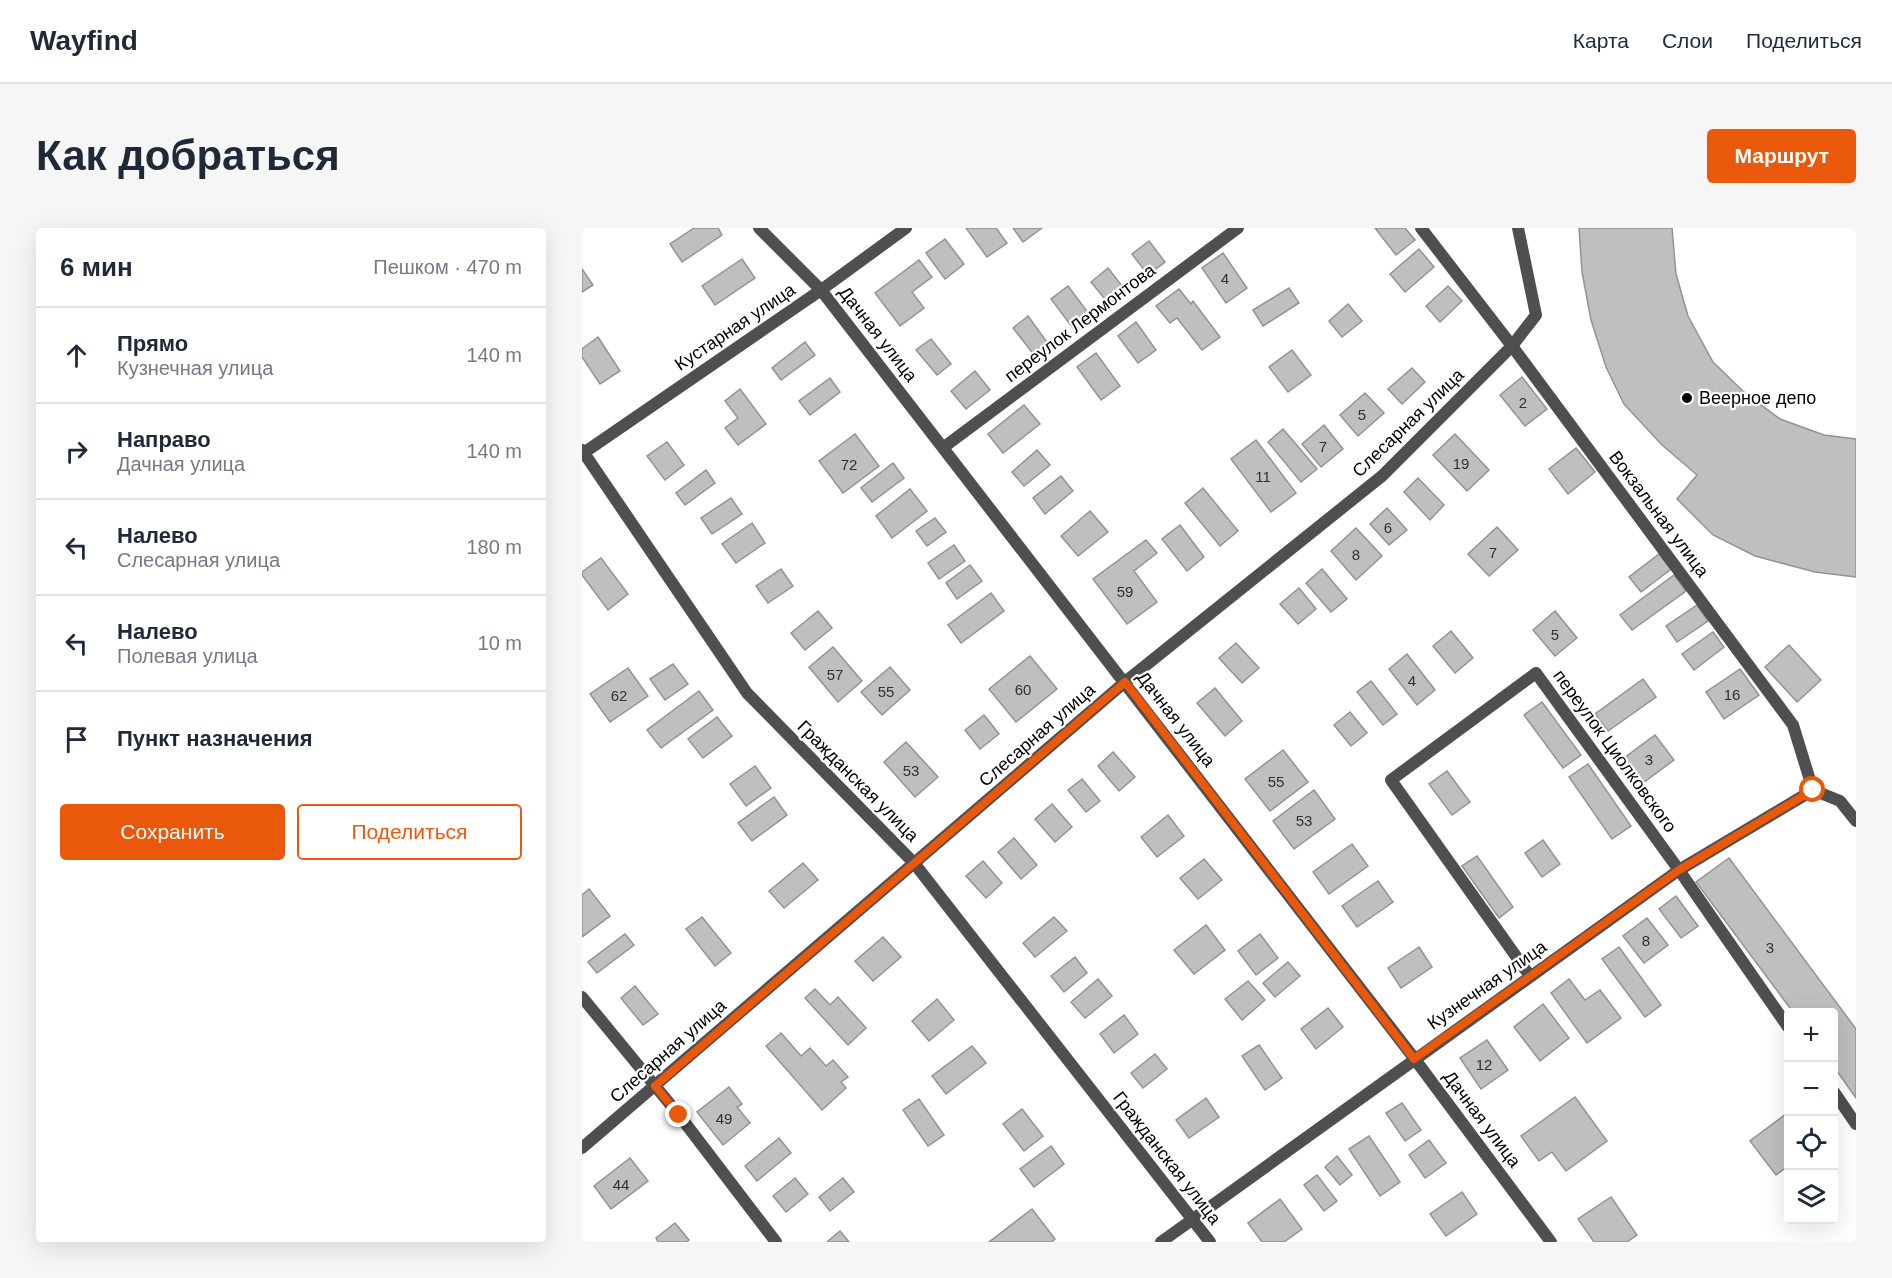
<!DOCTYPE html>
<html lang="ru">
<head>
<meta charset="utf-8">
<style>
  body { margin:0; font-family:Helvetica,sans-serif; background:#f6f6f7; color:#1f2937 }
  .controls { position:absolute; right:18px; bottom:18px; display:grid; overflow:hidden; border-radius:6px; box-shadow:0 6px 24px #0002 }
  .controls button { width:54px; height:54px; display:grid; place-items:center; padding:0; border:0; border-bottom:2px solid #e0e1e3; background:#fff; color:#1f2937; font:30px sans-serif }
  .stop { position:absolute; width:18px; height:18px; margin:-14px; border:4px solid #ea580c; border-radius:50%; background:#fff }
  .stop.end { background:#ea580c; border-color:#fff; box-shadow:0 2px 6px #0008 }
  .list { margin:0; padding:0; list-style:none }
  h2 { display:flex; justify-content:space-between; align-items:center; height:78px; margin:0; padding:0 24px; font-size:26px }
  h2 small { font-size:20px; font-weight:400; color:#747a83 }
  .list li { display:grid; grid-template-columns:39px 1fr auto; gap:18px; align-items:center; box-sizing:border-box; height:96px; padding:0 24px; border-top:2px solid #e0e1e3 }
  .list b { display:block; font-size:22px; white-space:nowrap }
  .list p { margin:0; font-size:20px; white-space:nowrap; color:#747a83 }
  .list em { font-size:20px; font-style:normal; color:#747a83 }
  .actions { display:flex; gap:12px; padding:18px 24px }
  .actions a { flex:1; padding:14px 0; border:2px solid #ea580c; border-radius:6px; text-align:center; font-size:21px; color:#ea580c }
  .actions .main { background:#ea580c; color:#fff }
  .icon { flex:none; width:33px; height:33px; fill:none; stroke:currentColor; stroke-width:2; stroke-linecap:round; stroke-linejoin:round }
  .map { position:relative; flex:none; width:1274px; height:1014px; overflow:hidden; border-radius:6px }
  header { display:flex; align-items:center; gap:36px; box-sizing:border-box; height:84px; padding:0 30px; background:#fff; border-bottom:2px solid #e0e1e3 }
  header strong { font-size:28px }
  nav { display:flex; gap:33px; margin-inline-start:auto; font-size:21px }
  .intro { display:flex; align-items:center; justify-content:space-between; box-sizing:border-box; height:144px; padding:0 36px }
  h1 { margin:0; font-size:42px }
  .button { padding:15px 27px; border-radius:6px; background:#ea580c; color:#fff; font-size:21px; font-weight:700 }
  main { display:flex; gap:36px; padding:0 36px }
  aside { flex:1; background:#fff; border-radius:6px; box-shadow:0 6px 24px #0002 }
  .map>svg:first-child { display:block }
  .building { fill:#bfbfbf; stroke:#939393; stroke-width:1.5 }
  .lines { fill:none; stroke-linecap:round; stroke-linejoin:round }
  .lane { stroke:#4f4f4f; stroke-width:12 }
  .street { stroke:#4f4f4f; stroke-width:12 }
  .route { stroke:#ea580c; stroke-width:8 }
  .poi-dot { fill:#000; stroke:#fff; stroke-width:2 }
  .labels { text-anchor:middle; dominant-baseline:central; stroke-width:4.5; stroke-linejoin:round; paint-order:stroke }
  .number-label { font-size:15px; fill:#303030 }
  .street-label { font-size:18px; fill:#000; stroke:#fff }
  .poi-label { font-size:18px; fill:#000; stroke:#fff; text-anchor:start }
</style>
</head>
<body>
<header>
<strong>Wayfind</strong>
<nav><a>Карта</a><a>Слои</a><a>Поделиться</a></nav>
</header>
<div class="intro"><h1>Как добраться</h1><a class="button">Маршрут</a></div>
<main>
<aside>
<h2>6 мин<small>Пешком · 470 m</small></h2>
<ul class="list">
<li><svg class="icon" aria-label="ahead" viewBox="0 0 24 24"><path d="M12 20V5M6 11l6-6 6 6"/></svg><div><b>Прямо</b><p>Кузнечная улица</p></div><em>140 m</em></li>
<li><svg class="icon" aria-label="right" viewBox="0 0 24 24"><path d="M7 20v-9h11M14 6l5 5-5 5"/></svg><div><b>Направо</b><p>Дачная улица</p></div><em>140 m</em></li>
<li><svg class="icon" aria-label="left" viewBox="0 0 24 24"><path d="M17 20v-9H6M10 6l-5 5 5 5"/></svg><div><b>Налево</b><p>Слесарная улица</p></div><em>180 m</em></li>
<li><svg class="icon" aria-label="left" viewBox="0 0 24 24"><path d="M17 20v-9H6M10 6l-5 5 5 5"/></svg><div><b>Налево</b><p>Полевая улица</p></div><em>10 m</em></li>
<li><svg class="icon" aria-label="arrive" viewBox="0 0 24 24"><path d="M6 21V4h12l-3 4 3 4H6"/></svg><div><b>Пункт назначения</b></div></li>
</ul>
<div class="actions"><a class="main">Сохранить</a><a>Поделиться</a></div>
</aside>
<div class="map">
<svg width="1274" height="1014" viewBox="0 0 1274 1014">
  <rect width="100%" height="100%" fill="#fff"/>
  <g class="building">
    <polygon points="112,0 136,0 140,7 100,34 88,16"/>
    <polygon points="384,0 414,0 425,15 405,29"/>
    <polygon points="431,0 460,0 441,14"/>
    <polygon points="793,0 823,0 833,12 814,27"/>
    <polygon points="997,0 1090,0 1094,46 1106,88 1131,134 1163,165 1198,191 1242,207 1274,211 1274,349 1233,344 1173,328 1131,307 1095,271 1115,247 1080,217 1042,176 1024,139 1009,92 1000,44"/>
    <polygon points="363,11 382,36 363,51 344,25"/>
    <polygon points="567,13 583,34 566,47 550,26"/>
    <polygon points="837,21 852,39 823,64 808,46"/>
    <polygon points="641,25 665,60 644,75 620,40"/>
    <polygon points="160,31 173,50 133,77 120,58"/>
    <polygon points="337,32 350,49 330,64 342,80 318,98 293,65"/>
    <polygon points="526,40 544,63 527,76 509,54"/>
    <polygon points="0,41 11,57 0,64"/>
    <polygon points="486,58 510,90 493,103 469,71"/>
    <polygon points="866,58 880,73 858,94 844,78"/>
    <polygon points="707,60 717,75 681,98 671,82"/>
    <polygon points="597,61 609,76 611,73 638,109 620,122 595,90 588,95 574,78"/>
    <polygon points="766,76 780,93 760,109 747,93"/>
    <polygon points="446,88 470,121 456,132 431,100"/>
    <polygon points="554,94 574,122 556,135 536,108"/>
    <polygon points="16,109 38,143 18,156 0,129 0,121"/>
    <polygon points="349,111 369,136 355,147 334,122"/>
    <polygon points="223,114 233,127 199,152 190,140"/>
    <polygon points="710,122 729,147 706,164 687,139"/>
    <polygon points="514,125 538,158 519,172 495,139"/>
    <polygon points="830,140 843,154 820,176 806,161"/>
    <polygon points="393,143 408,162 384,181 369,163"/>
    <polygon points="940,149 965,181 943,198 918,167"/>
    <polygon points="248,150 258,164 228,187 217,173"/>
    <polygon points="158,161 184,196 156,217 143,200 156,190 143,173"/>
    <polygon points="783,165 802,185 776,208 758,187"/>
    <polygon points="442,177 458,196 421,225 406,206"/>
    <polygon points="742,197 761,221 739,239 720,216"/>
    <polygon points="701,201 735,241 719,254 686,214"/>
    <polygon points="273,206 297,238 261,265 237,233"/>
    <polygon points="873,206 907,242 885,263 851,227"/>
    <polygon points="674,212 714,265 689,284 649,231"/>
    <polygon points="85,214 102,237 83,252 65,228"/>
    <polygon points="994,220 1013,244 986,266 967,241"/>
    <polygon points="455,222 468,237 442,258 430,244"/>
    <polygon points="311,235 322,250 290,274 279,260"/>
    <polygon points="124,242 133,255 103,277 94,265"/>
    <polygon points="479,248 491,263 463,286 451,270"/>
    <polygon points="836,250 862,277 848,292 822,264"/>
    <polygon points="621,260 656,303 638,318 603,275"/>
    <polygon points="328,261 345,283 310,310 294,288"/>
    <polygon points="149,270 160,286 130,306 119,290"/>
    <polygon points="805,280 825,302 807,317 788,296"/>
    <polygon points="508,283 526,304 496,328 479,308"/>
    <polygon points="353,290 364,304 345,318 334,303"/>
    <polygon points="170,295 183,315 154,335 140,316"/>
    <polygon points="598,297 622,329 605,343 580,311"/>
    <polygon points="915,299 936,322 907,348 886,326"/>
    <polygon points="774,300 800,328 774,352 749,323"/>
    <polygon points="564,312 575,325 552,343 575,374 545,396 511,351"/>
    <polygon points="372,317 383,333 357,351 346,335"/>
    <polygon points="1077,326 1089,341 1059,364 1047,349"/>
    <polygon points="19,330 46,366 26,382 0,347 0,344"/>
    <polygon points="388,337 400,353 375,371 364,355"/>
    <polygon points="199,341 211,358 186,375 174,358"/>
    <polygon points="740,341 765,371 749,384 724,355"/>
    <polygon points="1092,347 1104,363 1050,402 1038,387"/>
    <polygon points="717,360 734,381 716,396 698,376"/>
    <polygon points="409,365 422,383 379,415 366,397"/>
    <polygon points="1115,377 1126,393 1095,414 1084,398"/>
    <polygon points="236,383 250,400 223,422 209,405"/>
    <polygon points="973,383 995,410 973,428 951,402"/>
    <polygon points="869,403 891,430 873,445 851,418"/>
    <polygon points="1131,404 1142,419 1112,442 1100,426"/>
    <polygon points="654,415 677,440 660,455 637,430"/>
    <polygon points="1207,417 1239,452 1215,474 1183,439"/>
    <polygon points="251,419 280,453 256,474 227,439"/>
    <polygon points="825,426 853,462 835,477 807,441"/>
    <polygon points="448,428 475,461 434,494 407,461"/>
    <polygon points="91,436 106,456 83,472 68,451"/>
    <polygon points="308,439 328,462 300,487 279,464"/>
    <polygon points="46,440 66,468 28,494 8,466"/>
    <polygon points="1158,441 1177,467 1142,491 1124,464"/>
    <polygon points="1061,451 1074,469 1026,503 1013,486"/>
    <polygon points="789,453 815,486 801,497 775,464"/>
    <polygon points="633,460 660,493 643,508 615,475"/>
    <polygon points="117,463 131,482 79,520 65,502"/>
    <polygon points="960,474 999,527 981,540 942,487"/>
    <polygon points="768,484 785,505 769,518 752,497"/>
    <polygon points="402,487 417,506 398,521 383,502"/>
    <polygon points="135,489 150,508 121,530 106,511"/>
    <polygon points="1073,507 1092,532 1061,555 1042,530"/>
    <polygon points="324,514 356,549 333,569 302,534"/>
    <polygon points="701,522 726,554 688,583 663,551"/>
    <polygon points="531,524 553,549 537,563 516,538"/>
    <polygon points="1006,536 1049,598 1030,611 987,549"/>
    <polygon points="173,538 189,560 164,578 148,556"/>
    <polygon points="865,543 888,574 870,587 847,556"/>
    <polygon points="500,551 518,573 504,584 486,562"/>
    <polygon points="732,562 753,591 712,621 691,593"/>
    <polygon points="192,569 205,587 170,613 156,595"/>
    <polygon points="470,576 490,599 473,614 453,591"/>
    <polygon points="586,587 602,608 575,629 559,609"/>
    <polygon points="432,610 455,637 439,651 416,624"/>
    <polygon points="961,612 978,636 960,649 943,625"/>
    <polygon points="770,616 786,638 747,666 731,644"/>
    <polygon points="895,628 931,679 917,690 880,638"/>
    <polygon points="1147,630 1274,801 1274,870 1252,839 1252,784 1211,784 1114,654"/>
    <polygon points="622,631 640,652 616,671 598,650"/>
    <polygon points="401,633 420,655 404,670 384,648"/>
    <polygon points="221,635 236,652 202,680 187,663"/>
    <polygon points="796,653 811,674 775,699 760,678"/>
    <polygon points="7,661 28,688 0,709 0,667"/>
    <polygon points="1094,668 1116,698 1099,710 1077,681"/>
    <polygon points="120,689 149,725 133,738 104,701"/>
    <polygon points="472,689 485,703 453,729 441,715"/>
    <polygon points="1065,690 1086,717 1062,735 1041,708"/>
    <polygon points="624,697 643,722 612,746 592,722"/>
    <polygon points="43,706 52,717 15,745 6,734"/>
    <polygon points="678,706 696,730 674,747 656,723"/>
    <polygon points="301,709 319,729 291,753 273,733"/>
    <polygon points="837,719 850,739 819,760 806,740"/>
    <polygon points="1037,719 1079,777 1063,789 1020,731"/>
    <polygon points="493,729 505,745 482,764 469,748"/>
    <polygon points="706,734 718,748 693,769 681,755"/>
    <polygon points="516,751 530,768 503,790 489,774"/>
    <polygon points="987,751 1003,772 1018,762 1039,790 1005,815 969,765"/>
    <polygon points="666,753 683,772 660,792 643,771"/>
    <polygon points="53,758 76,786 61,797 39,770"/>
    <polygon points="233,761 248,777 256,769 284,800 266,817 223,770"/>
    <polygon points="355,771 372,792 347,813 330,793"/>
    <polygon points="961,776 987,810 958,833 932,799"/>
    <polygon points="746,780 761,799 734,821 719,801"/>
    <polygon points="542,787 556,806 532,825 518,806"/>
    <polygon points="199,805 219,828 228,820 244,838 251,832 266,849 259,854 264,860 240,882 184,818"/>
    <polygon points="905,812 926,842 899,861 878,830"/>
    <polygon points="677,817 700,850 683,862 660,828"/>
    <polygon points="390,818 404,835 364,866 350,848"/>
    <polygon points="573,826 585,841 561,860 549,845"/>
    <polygon points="147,859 160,876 155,879 168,895 141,917 115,884"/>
    <polygon points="993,869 1025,913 984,943 970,924 957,933 939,908"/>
    <polygon points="624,870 637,889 607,910 594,892"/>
    <polygon points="337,871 362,907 346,918 321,882"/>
    <polygon points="820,875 839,902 823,913 804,885"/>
    <polygon points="440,881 461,908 442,923 421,896"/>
    <polygon points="1204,886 1206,890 1206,938 1194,947 1168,913"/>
    <polygon points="787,908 818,954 798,968 767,921"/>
    <polygon points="197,910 209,925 175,953 163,938"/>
    <polygon points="847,912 864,935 843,950 827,927"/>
    <polygon points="469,918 482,936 452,959 438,941"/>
    <polygon points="755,928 770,947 758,957 743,939"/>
    <polygon points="48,930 66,953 29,981 12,958"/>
    <polygon points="735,947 755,973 742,983 722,957"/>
    <polygon points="213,950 226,966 204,984 191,968"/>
    <polygon points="261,950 272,964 248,983 237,969"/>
    <polygon points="880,964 895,986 864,1008 848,986"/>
    <polygon points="1029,969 1055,1007 1045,1014 1012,1014 996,991"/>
    <polygon points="698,971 720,1001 702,1014 680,1014 666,995"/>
    <polygon points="450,981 473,1011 470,1014 407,1014"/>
    <polygon points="93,995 107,1012 105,1014 76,1014 74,1010"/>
    <polygon points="258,1003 267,1014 245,1014"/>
  </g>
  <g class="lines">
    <g class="lane">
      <polyline points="930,118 954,87 936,0"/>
      <polyline points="362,219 656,0"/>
      <polyline points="948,748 809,552 954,445 1097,642 1206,799"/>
      <polyline points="1252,864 1274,896"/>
    </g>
    <g class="street">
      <polyline points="177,0 239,62 832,830 969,1014"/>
      <polyline points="839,0 930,118 1211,497 1231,562"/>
      <polyline points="0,222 165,465 332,635 628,1014"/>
      <polyline points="0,226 239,62 324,0"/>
      <polyline points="1231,562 1258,573 1274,593"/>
      <polyline points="0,769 97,887 194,1014"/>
      <polyline points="0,920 543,454 800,248 930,118"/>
      <polyline points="579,1014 1097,642 1231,562"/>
    </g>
  </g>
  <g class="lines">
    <polyline class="route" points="97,887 73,858 543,454 832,831 1097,642 1231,562"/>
  </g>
  <circle class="poi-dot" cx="1105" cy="170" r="6"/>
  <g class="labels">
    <g class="number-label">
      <text x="643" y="50">4</text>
      <text x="941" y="174">2</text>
      <text x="780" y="186">5</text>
      <text x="741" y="218">7</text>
      <text x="879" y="235">19</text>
      <text x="267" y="236">72</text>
      <text x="681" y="248">11</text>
      <text x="806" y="299">6</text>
      <text x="911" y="324">7</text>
      <text x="774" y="326">8</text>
      <text x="543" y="363">59</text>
      <text x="973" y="406">5</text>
      <text x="253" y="446">57</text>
      <text x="830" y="452">4</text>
      <text x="441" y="461">60</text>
      <text x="304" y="463">55</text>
      <text x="1150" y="466">16</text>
      <text x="37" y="467">62</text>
      <text x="1067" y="531">3</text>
      <text x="329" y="542">53</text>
      <text x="694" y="553">55</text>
      <text x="722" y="592">53</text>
      <text x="1064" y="712">8</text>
      <text x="1188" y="719">3</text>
      <text x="902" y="836">12</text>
      <text x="142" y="890">49</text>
      <text x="39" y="956">44</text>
    </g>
    <g class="street-label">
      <text transform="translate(498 95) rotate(-37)">переулок Лермонтова</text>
      <text transform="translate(153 99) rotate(-34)">Кустарная улица</text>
      <text transform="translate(296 106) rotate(52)">Дачная улица</text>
      <text transform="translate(826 195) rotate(-44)">Слесарная улица</text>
      <text transform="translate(1077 286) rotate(53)">Вокзальная улица</text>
      <text transform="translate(594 491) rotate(52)">Дачная улица</text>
      <text transform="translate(455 507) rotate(-41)">Слесарная улица</text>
      <text transform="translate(1033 523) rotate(54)">переулок Циолковского</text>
      <text transform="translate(276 553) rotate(45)">Гражданская улица</text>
      <text transform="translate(905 757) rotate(-35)">Кузнечная улица</text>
      <text transform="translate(86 823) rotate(-41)">Слесарная улица</text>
      <text transform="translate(900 891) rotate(53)">Дачная улица</text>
      <text transform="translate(585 930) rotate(52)">Гражданская улица</text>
    </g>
    <g class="poi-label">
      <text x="1117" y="170">Веерное депо</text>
    </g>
  </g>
</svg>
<div class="controls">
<button>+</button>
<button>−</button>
<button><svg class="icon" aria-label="locate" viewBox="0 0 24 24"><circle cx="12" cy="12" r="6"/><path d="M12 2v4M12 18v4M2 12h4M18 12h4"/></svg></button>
<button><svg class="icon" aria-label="layers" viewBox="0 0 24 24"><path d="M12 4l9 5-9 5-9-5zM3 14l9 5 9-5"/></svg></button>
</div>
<div class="stop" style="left:1231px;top:562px"></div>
<div class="stop end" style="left:97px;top:887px"></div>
</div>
</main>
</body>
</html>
